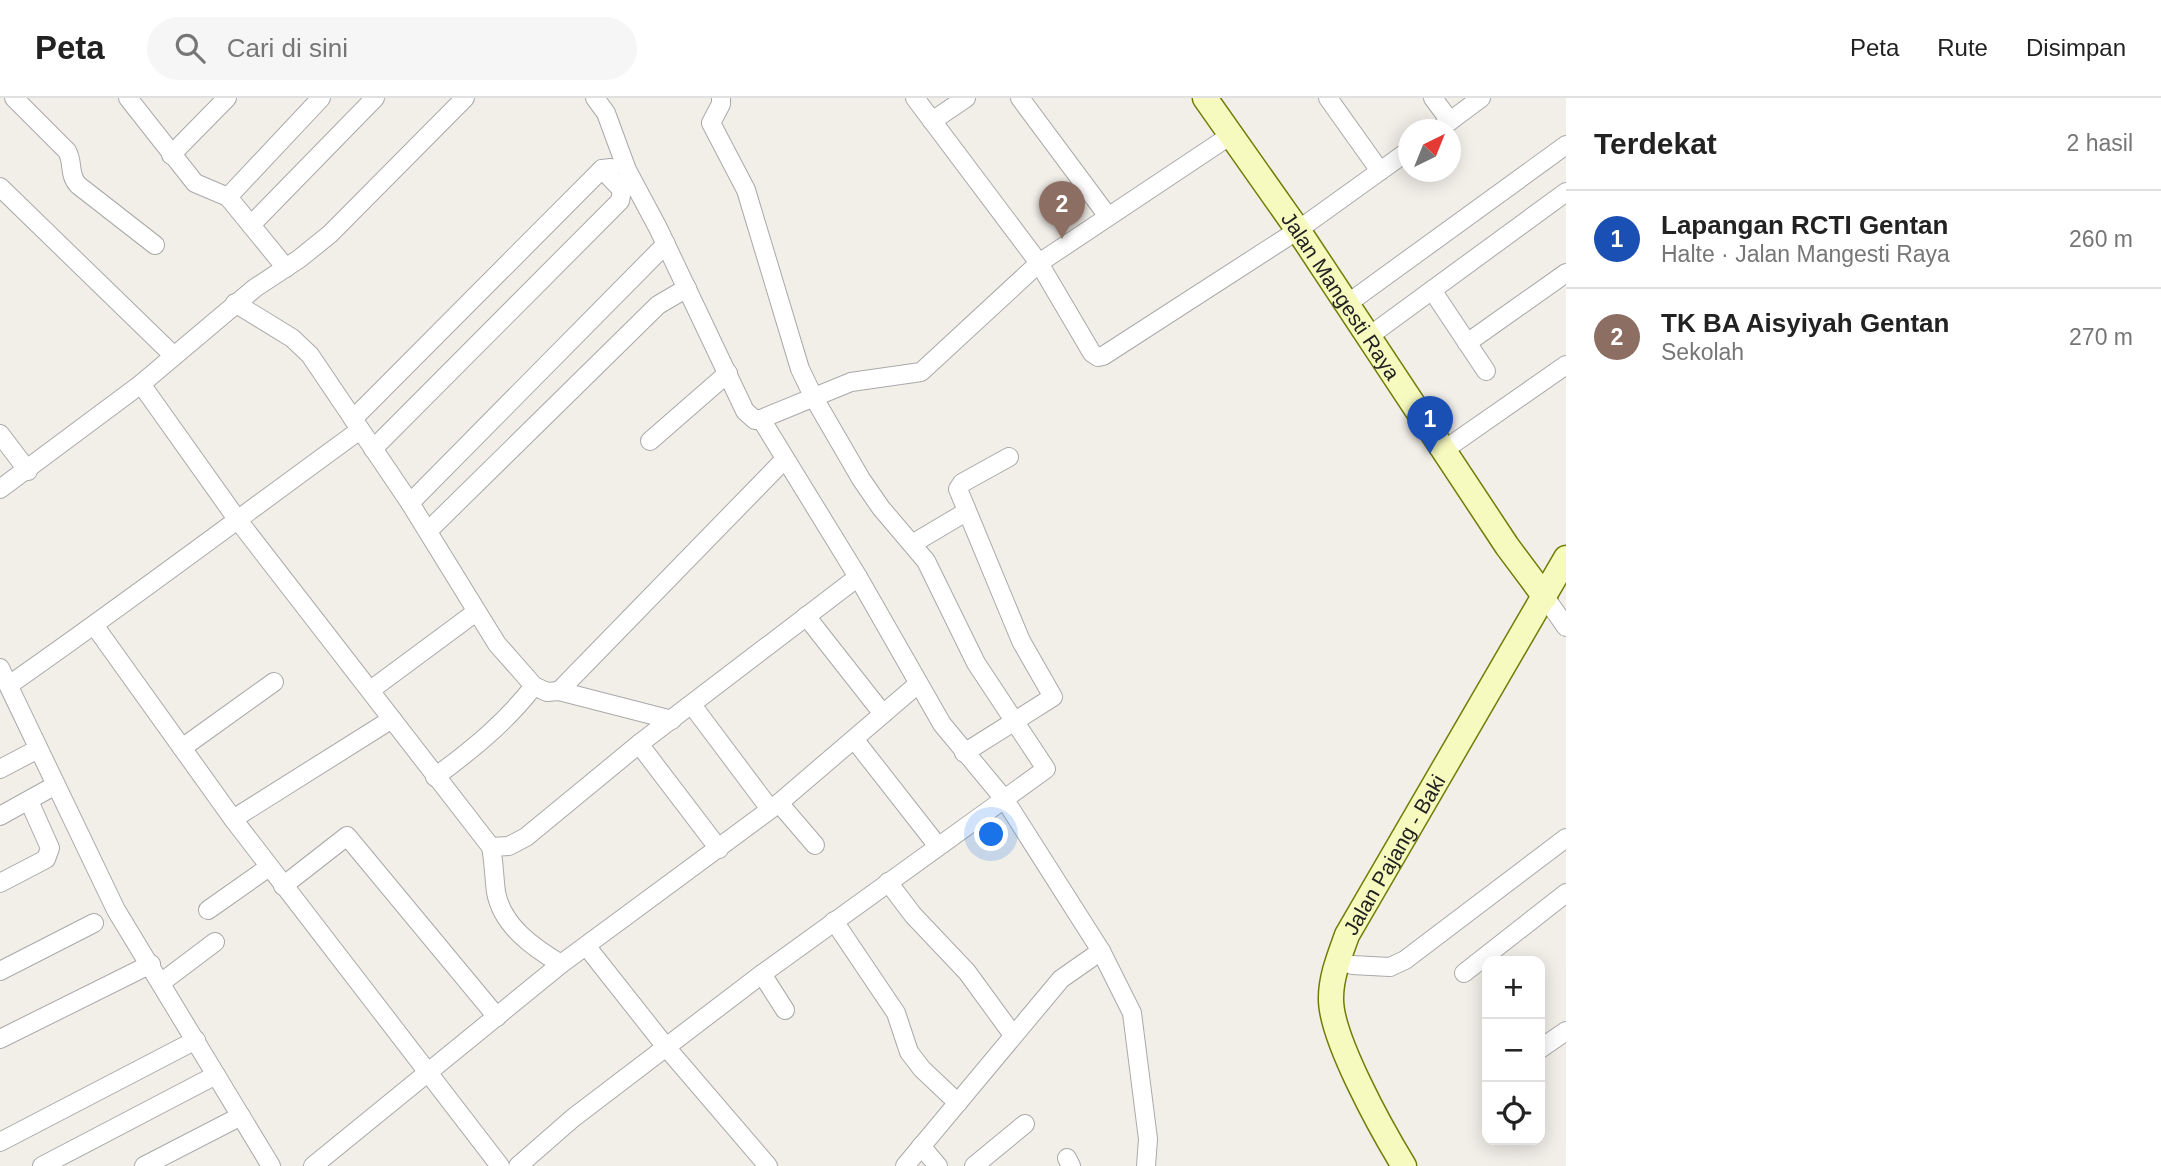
<!DOCTYPE html>
<html lang="id">
<head>
<meta charset="utf-8">
<style>
  body { margin:0; font-family:Arial,sans-serif; background:#f6f6f6; color:#222 }
  .controls { position:absolute; right:21px; bottom:21px; display:grid; overflow:hidden; border-radius:14px; box-shadow:0 4px 18px #0003 }
  .controls button { width:63px; height:63px; display:grid; place-items:center; padding:0; border:0; border-bottom:2px solid #e0e0e0; background:#fff; color:#222; font:35px sans-serif }
  .compass { position:absolute; left:1398px; top:21px; width:63px; height:63px; border-radius:50%; background:#fff; box-shadow:0 4px 18px #0003; rotate:43deg }
  .you { position:absolute; left:992px; top:737px; width:24px; height:24px; margin:-18px; border:5px solid #fff; border-radius:50%; background:#1a73e8; box-shadow:0 0 0 10px #1a73e833 }
  .badge { display:grid; place-items:center; width:46px; height:46px; border-radius:50%; background:#d40000; color:#fff; font-size:23px; font-weight:700 }
  .pin { position:absolute; translate:-50% -58px; filter:drop-shadow(0 2px 4px #0008) }
  .pin::after { content:''; position:absolute; top:37px; width:24px; height:21px; background:inherit; clip-path:polygon(0 0,100% 0,50% 100%) }
  .list { margin:0; padding:0; list-style:none }
  h2 { display:flex; justify-content:space-between; align-items:center; height:91px; margin:0; padding:0 28px; font-size:30px }
  h2 small { font-size:23px; font-weight:400; color:#767676 }
  .list li { display:grid; grid-template-columns:46px 1fr auto; gap:21px; align-items:center; box-sizing:border-box; height:98px; padding:0 28px; border-top:2px solid #e0e0e0 }
  .list b { display:block; font-size:26px; white-space:nowrap }
  .list p { margin:0; font-size:23px; white-space:nowrap; color:#767676 }
  .list em { font-size:23px; font-style:normal; color:#767676 }
  .icon { flex:none; width:38px; height:38px; fill:none; stroke:currentColor; stroke-width:2; stroke-linecap:round; stroke-linejoin:round }
  .map { position:relative; flex:none; width:1566px; height:1068px; overflow:hidden }
  header { display:flex; align-items:center; gap:42px; box-sizing:border-box; height:98px; padding:0 35px; background:#fff; border-bottom:2px solid #e0e0e0 }
  header strong { font-size:33px }
  nav { display:flex; gap:38px; margin-inline-start:auto; font-size:24px }
  .search { width:490px; height:63px; background:#f6f6f6; display:flex; align-items:center; gap:18px; box-sizing:border-box; padding:0 24px; border-radius:38px; color:#767676; font-size:26px }
  main { display:flex }
  aside { flex:1; background:#fff }
  .map>svg:first-child { display:block }
  .lines { fill:none; stroke-linecap:round; stroke-linejoin:round }
  .street-casing { stroke:#a9a9a9; stroke-width:20 }
  .secondary-casing { stroke:#707d05; stroke-width:27 }
  .street { stroke:#fff; stroke-width:18 }
  .secondary { stroke:#f7fabf; stroke-width:24 }
  .labels { text-anchor:middle; dominant-baseline:central; stroke-width:5; stroke-linejoin:round; paint-order:stroke }
  .street-label { font-size:21px; fill:#222; stroke:#fff }
</style>
</head>
<body>
<header>
<strong>Peta</strong>
<div class="search"><svg class="icon" aria-label="search" viewBox="0 0 24 24"><circle cx="10" cy="10" r="6"/><path d="M15 15l6 6"/></svg>Cari di sini</div>
<nav><a>Peta</a><a>Rute</a><a>Disimpan</a></nav>
</header>
<main>
<div class="map">
<svg width="1566" height="1068" viewBox="0 0 1566 1068">
  <rect width="100%" height="100%" fill="#f2efe9"/>
  <g class="lines">
    <g class="street-casing">
      <g id="street">
        <path d="M 14,0 L 67,53 C 74,65 68,76 78,87 L 155,147"/>
        <polyline points="128,0 195,85 228,99 286,170"/>
        <polyline points="595,0 606,15 627,72 658,130 745,313 755,322 761,321 858,479 942,626 1005,702 1101,853 1132,915 1148,1041 1146,1068"/>
        <polyline points="915,0 1039,165 1092,255 1098,259 1103,258 1298,132 1408,53"/>
        <polyline points="1020,0 1107,117"/>
        <polyline points="1328,0 1380,73"/>
        <polyline points="1433,0 1450,23"/>
        <polyline points="932,23 966,0"/>
        <polyline points="1438,32 1481,0"/>
        <polyline points="171,57 227,0"/>
        <polyline points="0,89 174,258"/>
        <polyline points="228,99 321,0"/>
        <polyline points="251,127 375,0"/>
        <polyline points="1432,192 1486,273"/>
        <polyline points="235,205 292,240 310,257 410,405 497,546 534,588 547,594 559,593 672,622"/>
        <polyline points="1347,206 1566,47"/>
        <polyline points="1368,239 1566,94"/>
        <polyline points="1467,245 1566,175"/>
        <path d="M 141,286 L 237,421 L 491,749 C 494,764 494,779 496,794 C 502,828 534,850 561,866"/>
        <polyline points="353,321 602,71 611,70"/>
        <polyline points="761,321 851,284 921,274 1039,165 1231,37"/>
        <polyline points="0,336 28,373"/>
        <polyline points="650,343 728,275"/>
        <polyline points="373,351 620,103 622,92 602,71"/>
        <polyline points="1444,352 1566,267"/>
        <polyline points="0,391 141,286 255,190 299,161 330,136 465,0"/>
        <polyline points="410,405 666,146"/>
        <polyline points="428,433 658,207 687,190"/>
        <polyline points="912,446 966,414"/>
        <polyline points="1545,499 1566,529"/>
        <polyline points="806,518 883,616"/>
        <polyline points="94,527 233,721 500,1068"/>
        <polyline points="0,570 116,812 271,1068"/>
        <path d="M 9,587 C 128,504 243,417 360,332"/>
        <polyline points="372,591 476,514"/>
        <polyline points="559,593 785,361"/>
        <polyline points="692,607 770,711"/>
        <polyline points="854,641 937,747"/>
        <polyline points="639,646 719,751"/>
        <polyline points="182,650 274,584"/>
        <polyline points="964,655 1053,599 1021,543 958,391 962,385 1009,359"/>
        <polyline points="0,671 38,651"/>
        <path d="M 435,679 C 473,651 505,625 534,588"/>
        <polyline points="779,705 815,747"/>
        <polyline points="0,718 54,688"/>
        <polyline points="233,721 392,621"/>
        <polyline points="491,749 509,748 526,739 639,646 858,479"/>
        <polyline points="888,784 913,817 967,874 1013,937"/>
        <polyline points="0,785 46,761 50,750 29,703"/>
        <polyline points="283,788 347,738 497,919"/>
        <polyline points="208,812 269,769"/>
        <polyline points="834,823 896,915 909,954 922,971 958,1005"/>
        <polyline points="587,849 666,949 768,1068"/>
        <polyline points="1352,867 1390,869 1405,862 1566,740"/>
        <polyline points="0,873 94,825"/>
        <polyline points="1464,875 1566,795"/>
        <polyline points="762,876 785,912"/>
        <polyline points="162,884 215,844"/>
        <polyline points="0,941 151,866"/>
        <polyline points="1540,951 1566,933"/>
        <polyline points="0,1044 196,942"/>
        <polyline points="921,1048 938,1068"/>
        <polyline points="1067,1060 1071,1068"/>
        <polyline points="42,1068 216,977"/>
        <polyline points="144,1068 241,1018"/>
        <polyline points="313,1068 561,866 779,705 918,586"/>
        <polyline points="518,1068 573,1020 762,876 1046,671 976,565 926,463 881,410 861,381 814,300 800,271 746,92 711,25 721,6 721,0"/>
        <polyline points="905,1068 1061,881 1101,853"/>
        <polyline points="974,1068 1025,1026"/>
      </g>
    </g>
    <g class="secondary-casing">
      <g id="secondary">
        <path id="s1" d="M 1205,0 L 1298,132 L 1507,448 L 1545,499"/>
        <path id="s2" d="M 1404,1068 C 1382,1032 1330,939 1331,900 C 1331,878 1340,857 1347,837 L 1566,460"/>
      </g>
    </g>
    <use href="#street" class="street"/>
    <use href="#secondary" class="secondary"/>
  </g>
  <g class="labels">
    <g class="street-label">
      <text stroke="none"><textPath href="#s1" startOffset="240">Jalan Mangesti Raya</textPath></text>
      <text stroke="none"><textPath href="#s2" startOffset="343">Jalan Pajang - Baki</textPath></text>
    </g>
  </g>
</svg>
<div class="controls">
<button>+</button>
<button>−</button>
<button><svg class="icon" aria-label="locate" viewBox="0 0 24 24"><circle cx="12" cy="12" r="6"/><path d="M12 2v4M12 18v4M2 12h4M18 12h4"/></svg></button>
</div>
<svg class="compass" viewBox="-18 -18 36 36"><path d="M0-13l5 13h-10z" fill="#e53935"/><path d="M0 13l5-13h-10z" fill="#767676"/></svg>
<div class="you"></div>
<div class="pin badge" style="left:1430px;top:356px;background:#1a4fb4">1</div>
<div class="pin badge" style="left:1062px;top:141px;background:#8d6e63">2</div>
</div>
<aside>
<h2>Terdekat<small>2 hasil</small></h2>
<ul class="list">
<li><span class="badge" style="background:#1a4fb4">1</span><div><b>Lapangan RCTI Gentan</b><p>Halte · Jalan Mangesti Raya</p></div><em>260 m</em></li>
<li><span class="badge" style="background:#8d6e63">2</span><div><b>TK BA Aisyiyah Gentan</b><p>Sekolah</p></div><em>270 m</em></li>
</ul>
</aside>
</main>
</body>
</html>
